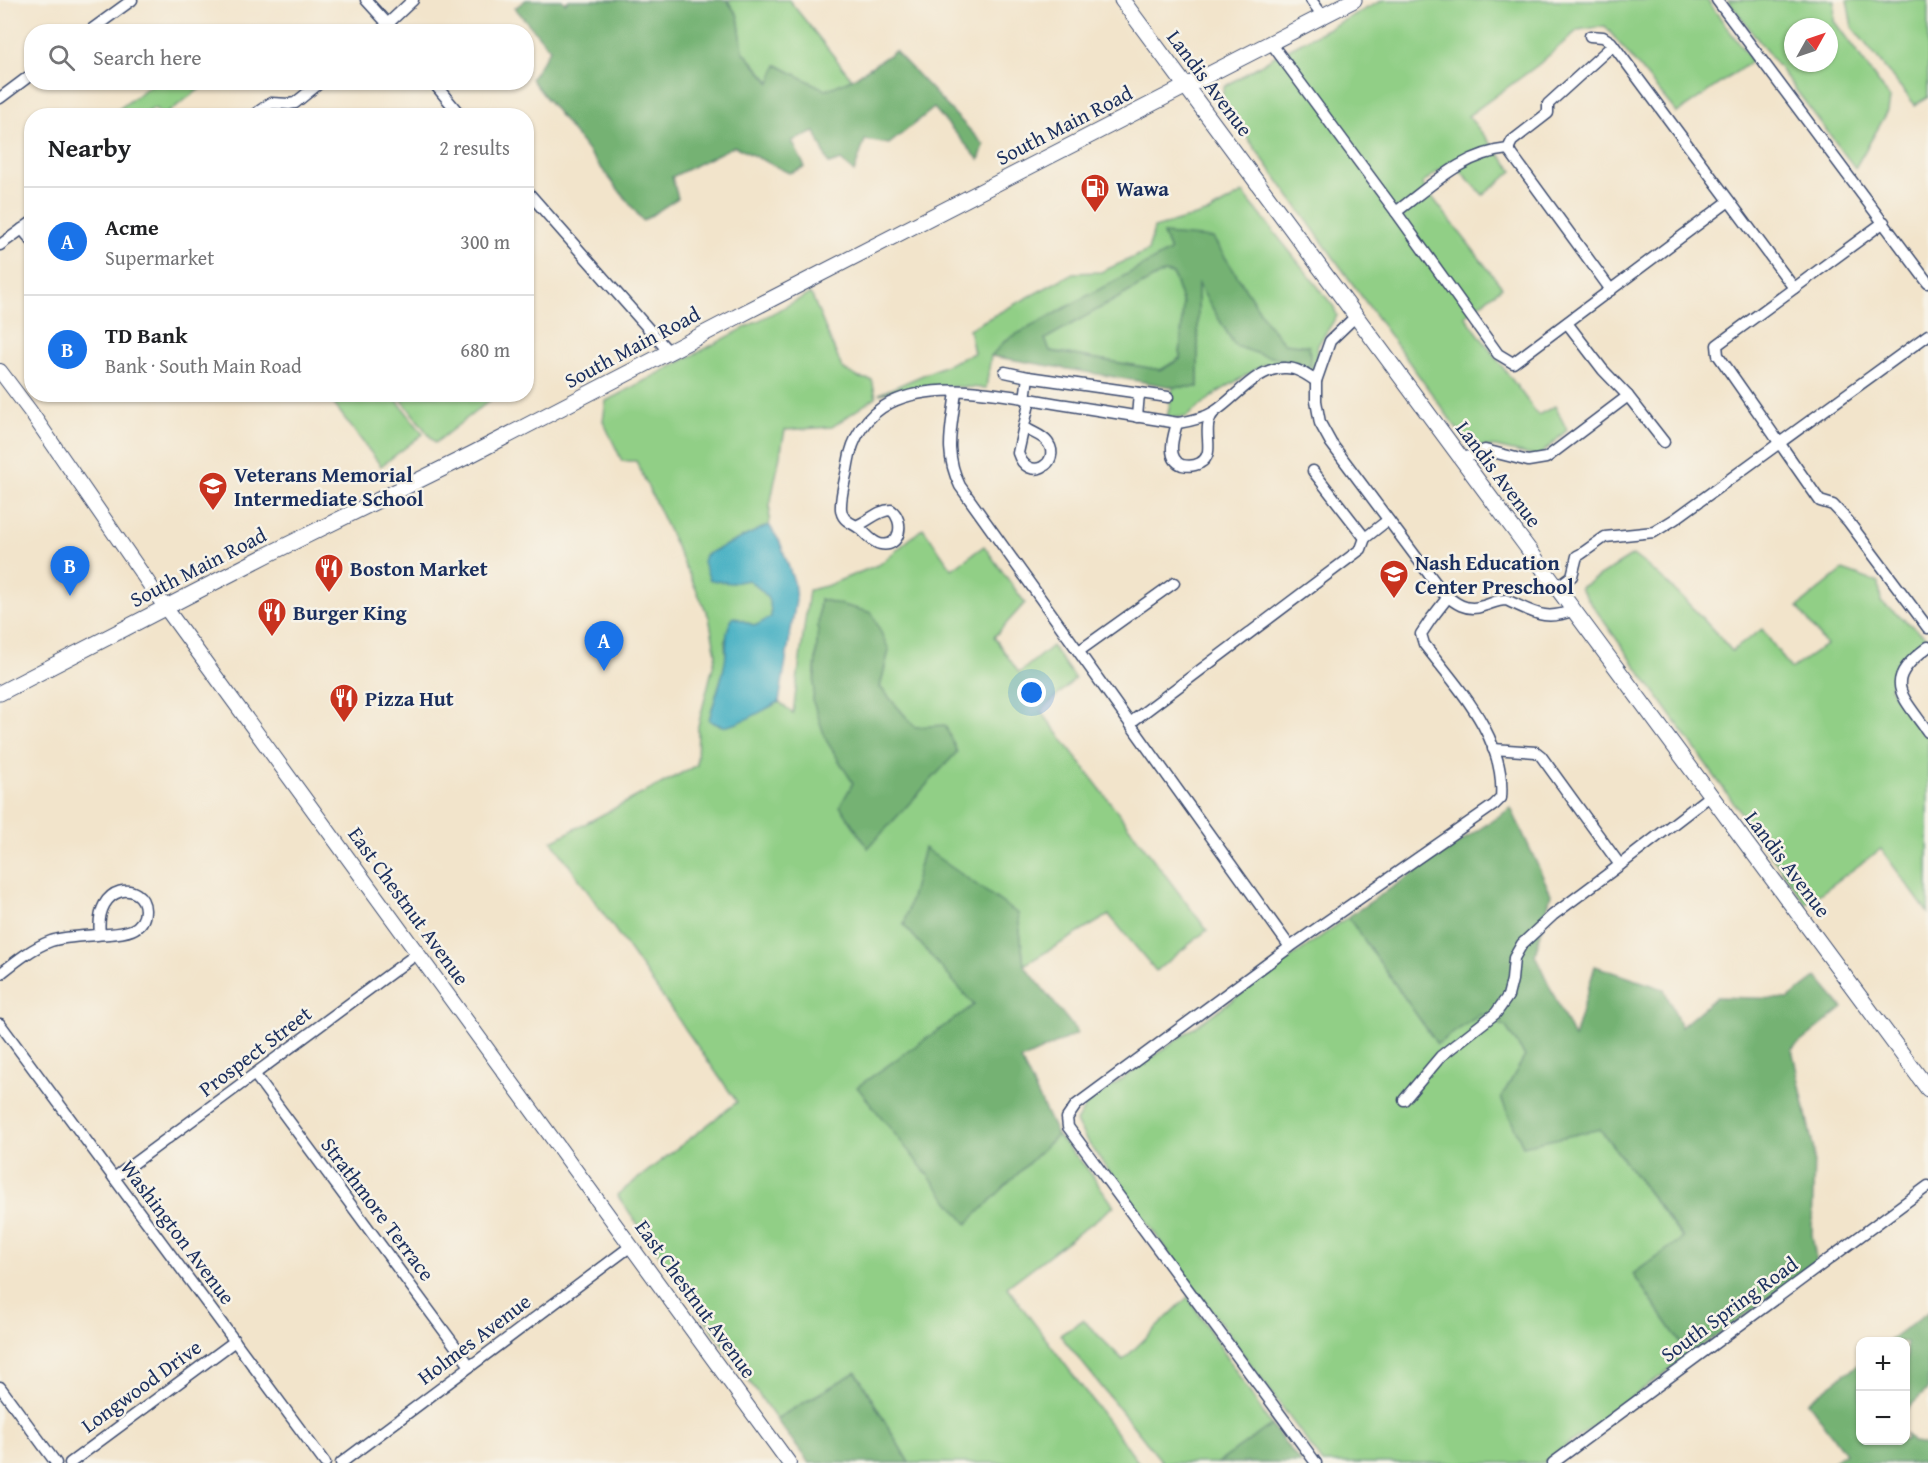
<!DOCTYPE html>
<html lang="en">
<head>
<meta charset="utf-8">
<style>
  body { margin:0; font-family:"Gentium Book Plus",serif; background:#f2f2f2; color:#202124 }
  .controls { position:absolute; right:18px; bottom:18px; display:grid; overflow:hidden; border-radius:12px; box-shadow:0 2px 4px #0004 }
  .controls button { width:54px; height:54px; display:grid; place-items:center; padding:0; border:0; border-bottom:2px solid #e0e0e0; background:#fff; color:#202124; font:30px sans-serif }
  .compass { position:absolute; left:1784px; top:18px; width:54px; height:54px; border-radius:50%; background:#fff; box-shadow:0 2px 4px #0004; rotate:50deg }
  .you { position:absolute; left:1032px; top:693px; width:21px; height:21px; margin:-15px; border:4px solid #fff; border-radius:50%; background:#1a73e8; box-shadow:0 0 0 9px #1a73e833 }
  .badge { display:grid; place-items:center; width:39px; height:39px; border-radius:50%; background:#1a73e8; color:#fff; font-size:20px; font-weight:700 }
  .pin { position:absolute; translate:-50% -50px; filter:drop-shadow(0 2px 3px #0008) }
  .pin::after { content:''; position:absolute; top:32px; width:21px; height:18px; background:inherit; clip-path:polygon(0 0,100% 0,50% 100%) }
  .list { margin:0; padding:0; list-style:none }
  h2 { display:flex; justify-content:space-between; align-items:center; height:78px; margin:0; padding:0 24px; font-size:26px }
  h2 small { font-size:20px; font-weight:400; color:#757577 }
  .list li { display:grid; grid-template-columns:39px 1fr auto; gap:18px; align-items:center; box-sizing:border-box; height:108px; padding:0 24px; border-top:2px solid #e0e0e0 }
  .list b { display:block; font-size:22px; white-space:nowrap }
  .list p { margin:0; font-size:20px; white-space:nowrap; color:#757577 }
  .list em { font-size:20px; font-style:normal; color:#757577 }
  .icon { flex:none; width:33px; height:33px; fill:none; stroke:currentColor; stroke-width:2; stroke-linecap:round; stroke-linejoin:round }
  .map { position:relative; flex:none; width:1928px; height:1463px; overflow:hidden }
  .search { position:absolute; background:#fff; box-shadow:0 2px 4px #0004; left:24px; top:24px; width:510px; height:66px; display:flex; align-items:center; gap:15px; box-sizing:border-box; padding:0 21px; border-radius:24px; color:#757577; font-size:22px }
  .panel { position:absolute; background:#fff; box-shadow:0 2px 4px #0004; left:24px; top:108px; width:510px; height:294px; border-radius:24px }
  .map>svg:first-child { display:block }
  .green { fill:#91cf86; stroke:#567f72; stroke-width:1.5; fill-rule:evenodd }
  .forest { fill:#74b273; stroke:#487068; stroke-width:1.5; fill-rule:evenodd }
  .water { fill:#43afc2; stroke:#2f6f90; stroke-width:1.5 }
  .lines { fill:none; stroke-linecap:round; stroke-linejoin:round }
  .street-casing { stroke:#3b4a6e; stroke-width:13 }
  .secondary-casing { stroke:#3b4a6e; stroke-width:16 }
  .primary-casing { stroke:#3b4a6e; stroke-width:17 }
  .street { stroke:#fff; stroke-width:10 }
  .secondary { stroke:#fff; stroke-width:14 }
  .primary { stroke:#fff; stroke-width:15 }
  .labels { text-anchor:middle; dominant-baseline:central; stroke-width:5; stroke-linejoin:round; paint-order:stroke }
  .street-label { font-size:21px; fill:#1b2f5e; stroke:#f7f3e8 }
  .poi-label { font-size:21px; font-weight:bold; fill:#1b2f5e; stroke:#f7f3e8; text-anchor:start }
</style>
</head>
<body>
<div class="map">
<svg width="1928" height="1463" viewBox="0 0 1928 1463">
  <rect width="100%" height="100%" fill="#f7f3e8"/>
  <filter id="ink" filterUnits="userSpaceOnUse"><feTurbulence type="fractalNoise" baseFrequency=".0167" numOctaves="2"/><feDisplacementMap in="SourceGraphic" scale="12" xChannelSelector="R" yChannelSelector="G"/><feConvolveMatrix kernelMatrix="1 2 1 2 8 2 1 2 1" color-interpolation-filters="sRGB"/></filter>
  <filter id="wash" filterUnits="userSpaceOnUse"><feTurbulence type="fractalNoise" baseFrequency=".008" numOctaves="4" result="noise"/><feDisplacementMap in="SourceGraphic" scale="24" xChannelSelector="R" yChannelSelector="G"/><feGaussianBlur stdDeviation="1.35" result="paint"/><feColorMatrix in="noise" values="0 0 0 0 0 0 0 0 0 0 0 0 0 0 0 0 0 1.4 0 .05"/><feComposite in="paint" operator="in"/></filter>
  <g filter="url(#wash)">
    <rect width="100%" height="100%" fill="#f2e4cb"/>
    <g class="green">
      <polygon points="727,0 789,0 852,79 826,91 778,65 771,83 743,51 738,16"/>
      <polygon points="1383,0 1707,0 1752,61 1677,113 1605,26 1578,30 1538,65 1468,116 1513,171 1483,195 1451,161 1422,184 1502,287 1465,316 1538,415 1555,406 1567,430 1538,457 1496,447 1477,446 1465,440 1221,101 1224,87 1275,56"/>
      <path d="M 1728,0 L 1835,0 L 1834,21 L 1890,98 L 1888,111 L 1855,168 ZM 1793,27 L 1829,27 L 1829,63 L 1793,63 Z"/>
      <polygon points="1847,0 1928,0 1928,97 1915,105 1852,27"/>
      <polygon points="155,82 208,83 164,115 154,108 143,115 111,115"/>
      <polygon points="1243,193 1334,307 1337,316 1318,345 1314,368 1308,371 1265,364 1218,392 1186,417 1167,418 1173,387 1198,387 1198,283 1235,346 1309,346 1285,344 1268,324 1163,234 1170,251 1006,340 991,356 986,388 937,386 879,394 974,353 969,329 1073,273 1101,272 1148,251 1154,228 1209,212"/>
      <polygon points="1164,272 1173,274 1183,304 1180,358 1161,370 1050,351 1045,339"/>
      <path d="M 809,294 L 812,296 L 842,368 L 859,378 L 872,380 L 876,397 L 832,427 L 785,430 L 770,505 L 769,525 L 705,555 L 731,583 L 748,580 C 763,590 772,598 772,617 L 756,626 L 734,617 L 725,641 L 726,661 L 709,720 L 747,718 L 779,702 L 793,713 L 809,590 L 826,586 L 880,564 L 923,528 L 952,569 L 984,546 L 1025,603 L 994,637 L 1019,673 L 1052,646 L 1075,679 L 1041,711 L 1207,930 L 1156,971 L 1109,915 L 1024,965 L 1018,914 L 904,925 L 975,1005 L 967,1223 L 1057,1135 L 1086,1167 L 1114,1206 L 1007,1287 L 1139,1463 L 909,1463 L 856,1372 L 776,1419 L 617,1195 L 737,1102 L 552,841 L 697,765 L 698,726 L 716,654 L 709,617 L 636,461 L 622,461 L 603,421 L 606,401 ZM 820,599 L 889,650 L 880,687 L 915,727 L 841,806 L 853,783 L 813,702 Z"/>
      <polygon points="327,395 393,395 423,434 381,466"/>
      <polygon points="398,395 497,395 435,443"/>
      <path d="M 1633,555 C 1671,583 1701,616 1732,651 L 1762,629 L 1791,669 L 1826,645 L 1798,607 L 1843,570 L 1879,583 L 1881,602 L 1928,638 L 1897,662 L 1890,688 L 1928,739 L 1928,913 L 1881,849 L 1806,904 L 1580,588 Z"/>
      <polygon points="1348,917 1437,1044 1481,1014 1506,1027 1525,1056 1501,1098 1523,1146 1600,1129 1683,1239 1633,1274 1689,1355 1543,1463 1323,1463 1087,1141 1076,1122 1086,1105"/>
      <polygon points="1188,1297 1271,1425 1218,1463 1163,1463 1060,1335 1083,1320 1123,1360"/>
    </g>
    <g class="forest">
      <polygon points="526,0 562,0 565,3 569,0 727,0 738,16 743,51 770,83 777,65 826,90 854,78 895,51 984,145 979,160 934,108 889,144 865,140 854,172 841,160 829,164 815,132 792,141 805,167 789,173 734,146 672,177 678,198 643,221 531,79 550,49 515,8"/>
      <path d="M 1163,234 L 1213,238 L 1268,324 L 1284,343 L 1309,346 L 1311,366 L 1262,355 L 1235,346 L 1198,284 L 1198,387 L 1173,387 L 991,356 L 1006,340 L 1170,251 ZM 1164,272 L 1173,274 L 1183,304 L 1180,359 L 1161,370 L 1050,351 L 1045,339 Z"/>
      <polygon points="820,599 872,613 889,650 880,687 915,727 945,725 957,752 868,848 840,806 853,783 826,740 813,702"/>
      <polygon points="1511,808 1551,894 1535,955 1574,1038 1595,966 1664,989 1681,1027 1716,997 1788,999 1817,977 1843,1008 1792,1049 1814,1151 1812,1235 1817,1264 1689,1355 1633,1274 1683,1238 1600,1129 1523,1146 1501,1098 1525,1056 1506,1027 1481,1014 1437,1044 1348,917"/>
      <polygon points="924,848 1018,914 1024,965 1078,1033 1021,1060 1057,1135 967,1224 857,1087 974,1005 904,925"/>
      <polygon points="1928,1312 1928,1389 1906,1410 1906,1342 1888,1341"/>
      <polygon points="1860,1363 1860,1440 1906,1440 1906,1434 1913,1443 1928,1445 1928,1463 1831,1463 1845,1453 1808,1402"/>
      <polygon points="856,1372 909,1463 809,1463 776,1419"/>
      <polygon points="1271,1425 1301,1463 1218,1463"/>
    </g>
    <path class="water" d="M 769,525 L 780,542 L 794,582 L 796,600 L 779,702 C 765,709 742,724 727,726 C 721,727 714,723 709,720 C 714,701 722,681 725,662 C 728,646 723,630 734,617 L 755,626 L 771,617 C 772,598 763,590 748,580 L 731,583 L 710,580 L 703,562 L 705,555 Z"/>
  </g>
  <g filter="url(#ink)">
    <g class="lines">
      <g class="street-casing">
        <g id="street">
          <polyline points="366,0 395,32"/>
          <polyline points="1311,0 1323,16"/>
          <polyline points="1717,0 1928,283"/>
          <polyline points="88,32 132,0"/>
          <polyline points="379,32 413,0"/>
          <polyline points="1590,36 1603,37 1611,42 1794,288"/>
          <polyline points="1271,43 1396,212"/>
          <path d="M 1613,45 L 1548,104 L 1548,113 L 1512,141 L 1508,149 C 1463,153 1431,186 1396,212 L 1498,354 L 1513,363 L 1729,201"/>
          <polyline points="433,82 461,116"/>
          <polyline points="0,98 32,74"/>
          <polyline points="252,116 271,103 289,104 295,103 321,82"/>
          <polyline points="1508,149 1611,290"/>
          <polyline points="526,190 669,352"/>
          <polyline points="1884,222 1717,345 1718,355 1820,501 1833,505 1848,521 1928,628"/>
          <polyline points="22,229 32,241"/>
          <polyline points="0,245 32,222"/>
          <path d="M 1356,316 L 1330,341 L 1316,381 L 1316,401 L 1320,423 L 1331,443 L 1443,593 C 1455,603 1466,612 1483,606 C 1491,604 1497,600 1506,600 C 1534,612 1544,622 1574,610"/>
          <polyline points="1567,323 1603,370 1628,396"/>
          <polyline points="1005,372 1028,377 1025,399"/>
          <polyline points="1028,377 1168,397"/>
          <path d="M 956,391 C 952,428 943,451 960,486 L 1290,947"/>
          <polyline points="1137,417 1139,393"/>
          <path d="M 1177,423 C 1174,435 1165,458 1182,465 C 1187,466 1195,466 1200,463 C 1218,453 1199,429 1214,412"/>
          <path d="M 1024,427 C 1032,433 1043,435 1048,443 C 1062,463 1028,484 1018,453 L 1030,399"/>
          <polyline points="1462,459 1485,450 1528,461 1546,458 1628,396 1664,442"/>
          <polyline points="1313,471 1365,538 1388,520"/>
          <path d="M 856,526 C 869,521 878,510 891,510 C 905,520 901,549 880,544 C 871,542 866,533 859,528 C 851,522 842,521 841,509 C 840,495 846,478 848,464 C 852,438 866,415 890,403 C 940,378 1013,397 1066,405 C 1103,411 1141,417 1178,423 C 1191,421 1204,418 1214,412 C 1236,398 1258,366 1286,368 C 1297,368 1307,375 1316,381"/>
          <polyline points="1557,587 1572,576 1577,556 1581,554 1605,537 1654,532 1675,519 1928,335"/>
          <path d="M 1928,647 C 1882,681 1900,693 1928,732"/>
          <polyline points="1079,651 1174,583"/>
          <polyline points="1130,723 1361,549 1365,538"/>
          <polyline points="1493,749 1536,752 1541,756 1620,865 1711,795"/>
          <path d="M 0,974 C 15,962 32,948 51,941 C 62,937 84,936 97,935 C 113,933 145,936 145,910 C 144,880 94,883 100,934"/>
          <polyline points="0,1024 325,1463"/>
          <polyline points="255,1075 470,1366"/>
          <polyline points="1404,1100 1441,1056 1496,1013 1508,996 1512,980 1514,958 1522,944 1553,915 1620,865"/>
          <polyline points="114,1178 418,953"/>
          <polyline points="0,1387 56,1463"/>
          <polyline points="70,1463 235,1341"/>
          <polyline points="341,1463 631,1246"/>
          <path d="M 1316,1463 L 1068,1127 L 1067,1118 L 1076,1105 L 1290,947 L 1494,805 L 1501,798 C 1506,738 1458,688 1424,644 L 1421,634 L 1431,619 L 1448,597"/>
          <polyline points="1553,1463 1928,1186"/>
        </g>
      </g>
      <g class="secondary-casing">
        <polyline id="secondary" points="0,371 30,411 165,607 789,1463"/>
      </g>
      <g class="primary-casing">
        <g id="primary">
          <polyline points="1122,0 1928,1089"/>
          <polyline points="0,693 269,554 472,454 742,314 1354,0"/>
        </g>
      </g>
      <use href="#street" class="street"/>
      <use href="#secondary" class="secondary"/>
      <use href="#primary" class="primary"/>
    </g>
  </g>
  <defs>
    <g id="fuel-pin" transform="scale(1.5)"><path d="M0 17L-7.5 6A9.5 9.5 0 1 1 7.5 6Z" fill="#c8321e" stroke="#f7f3e8"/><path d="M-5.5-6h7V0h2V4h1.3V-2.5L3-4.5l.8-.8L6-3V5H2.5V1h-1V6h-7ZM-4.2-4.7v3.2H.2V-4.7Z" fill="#fff"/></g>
    <g id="school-pin" transform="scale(1.5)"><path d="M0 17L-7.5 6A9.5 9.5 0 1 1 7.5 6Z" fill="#c8321e" stroke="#f7f3e8"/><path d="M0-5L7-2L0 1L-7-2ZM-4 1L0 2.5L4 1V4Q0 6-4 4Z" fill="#fff"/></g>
    <g id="restaurant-pin" transform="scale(1.5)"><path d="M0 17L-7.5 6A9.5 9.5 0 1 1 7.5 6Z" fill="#c8321e" stroke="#f7f3e8"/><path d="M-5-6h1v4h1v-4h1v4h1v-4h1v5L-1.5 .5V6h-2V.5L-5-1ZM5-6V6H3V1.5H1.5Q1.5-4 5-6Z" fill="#fff"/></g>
  </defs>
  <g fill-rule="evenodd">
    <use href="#fuel-pin" x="1095" y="188"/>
    <use href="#school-pin" x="213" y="486"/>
    <use href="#restaurant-pin" x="329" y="568"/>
    <use href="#school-pin" x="1394" y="574"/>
    <use href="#restaurant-pin" x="272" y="612"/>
    <use href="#restaurant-pin" x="344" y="698"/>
  </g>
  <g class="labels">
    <g class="street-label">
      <text transform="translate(1210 83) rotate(53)">Landis Avenue</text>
      <text transform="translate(1064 125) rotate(-27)">South Main Road</text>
      <text transform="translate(632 347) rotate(-28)">South Main Road</text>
      <text transform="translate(1499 474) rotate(53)">Landis Avenue</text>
      <text transform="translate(198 567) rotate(-27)">South Main Road</text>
      <text transform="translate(1788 864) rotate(53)">Landis Avenue</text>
      <text transform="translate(409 906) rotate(54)">East Chestnut Avenue</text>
      <text transform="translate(255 1051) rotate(-37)">Prospect Street</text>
      <text transform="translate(378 1209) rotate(53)">Strathmore Terrace</text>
      <text transform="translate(178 1232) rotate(53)">Washington Avenue</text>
      <text transform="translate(696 1299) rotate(54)">East Chestnut Avenue</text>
      <text transform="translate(1729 1309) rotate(-36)">South Spring Road</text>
      <text transform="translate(474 1339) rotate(-37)">Holmes Avenue</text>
      <text transform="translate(141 1386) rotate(-36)">Longwood Drive</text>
    </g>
    <g class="poi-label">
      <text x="1116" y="188">Wawa</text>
      <text x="234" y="474">Veterans Memorial<tspan x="234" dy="24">Intermediate School</tspan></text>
      <text x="1415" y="562">Nash Education<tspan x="1415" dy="24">Center Preschool</tspan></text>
      <text x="350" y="568">Boston Market</text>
      <text x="293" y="612">Burger King</text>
      <text x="365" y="698">Pizza Hut</text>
    </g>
  </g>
</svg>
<div class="controls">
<button>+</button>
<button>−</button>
</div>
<svg class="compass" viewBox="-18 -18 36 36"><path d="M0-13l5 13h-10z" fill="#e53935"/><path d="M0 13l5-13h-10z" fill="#757577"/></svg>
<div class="you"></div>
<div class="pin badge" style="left:604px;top:671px">A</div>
<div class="pin badge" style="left:70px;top:596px">B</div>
<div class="search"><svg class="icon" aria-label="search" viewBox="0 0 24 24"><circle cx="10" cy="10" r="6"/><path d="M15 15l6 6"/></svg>Search here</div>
<section class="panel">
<h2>Nearby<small>2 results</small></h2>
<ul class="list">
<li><span class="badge">A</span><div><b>Acme</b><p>Supermarket</p></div><em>300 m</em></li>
<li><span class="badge">B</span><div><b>TD Bank</b><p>Bank · South Main Road</p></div><em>680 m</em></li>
</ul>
</section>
</div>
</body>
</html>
